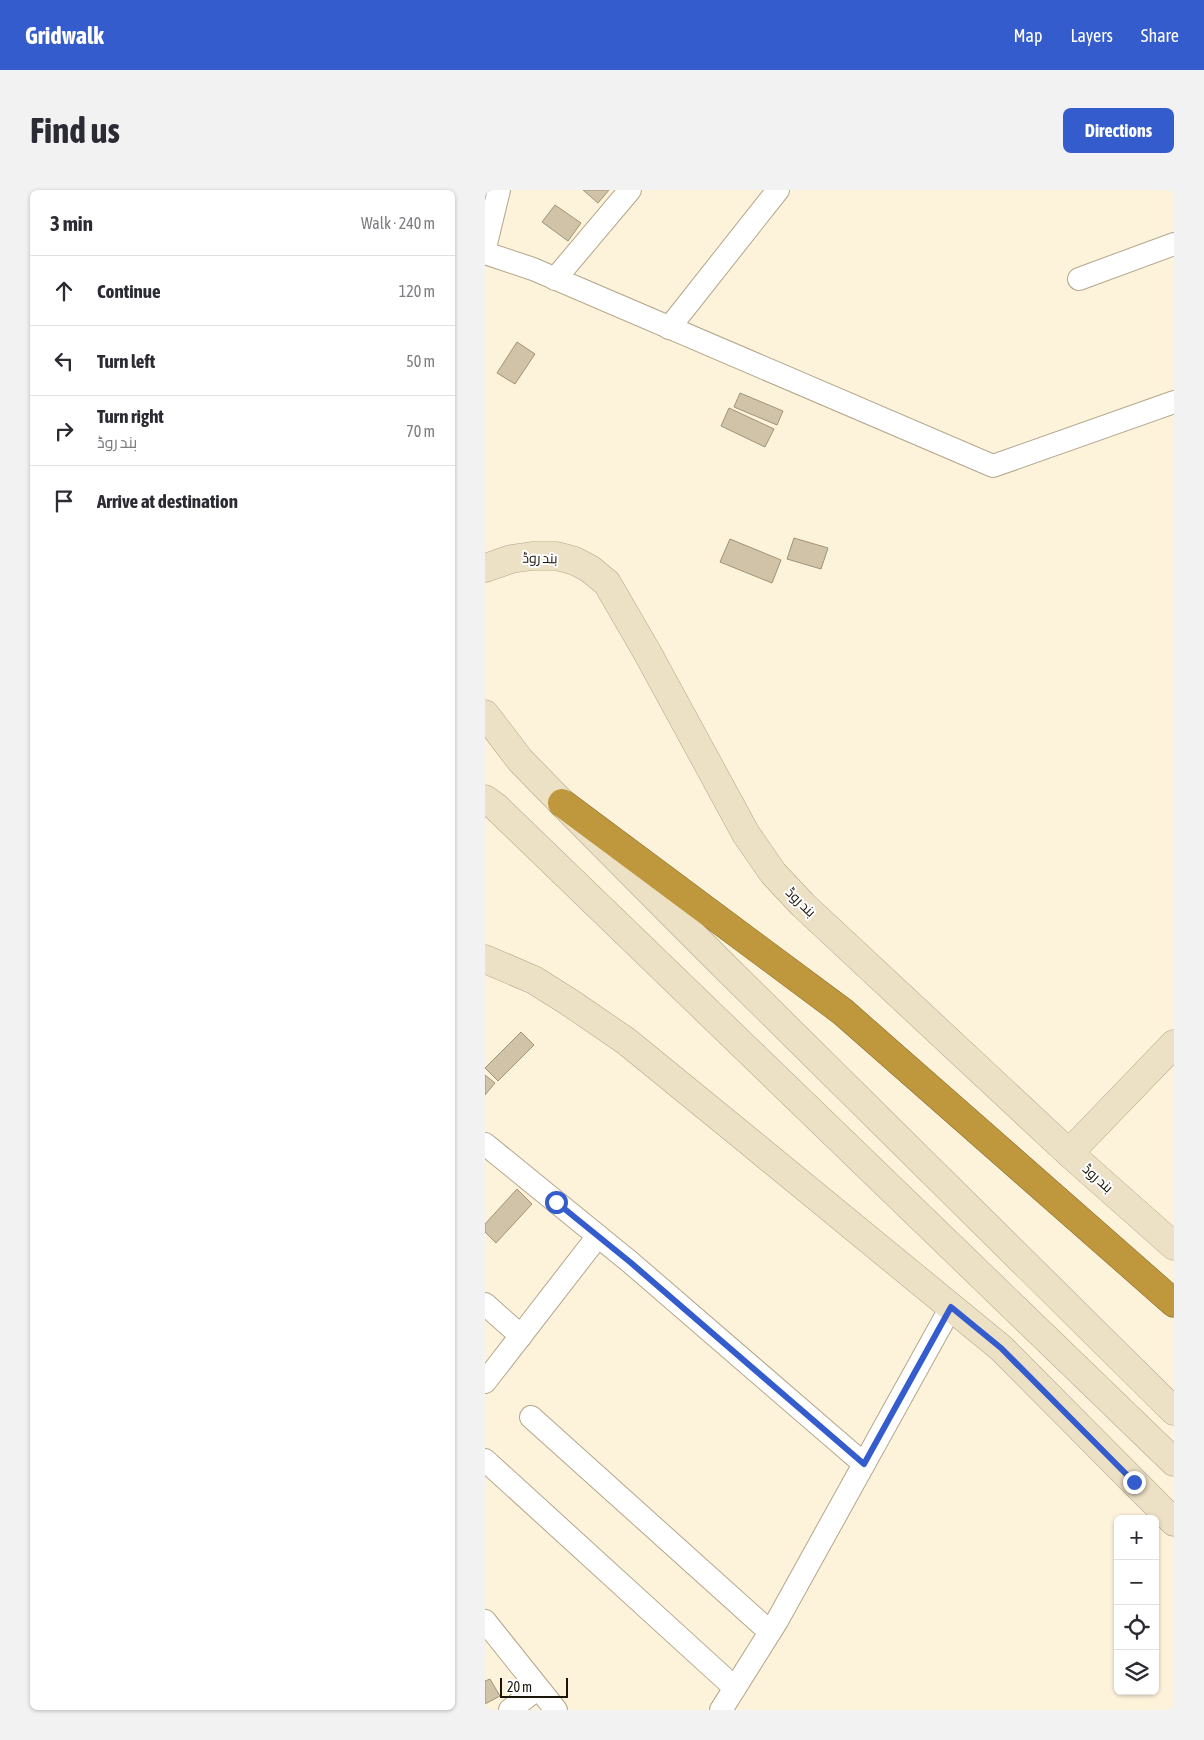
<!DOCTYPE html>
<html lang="en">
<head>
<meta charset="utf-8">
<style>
  body { margin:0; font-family:"Asap Condensed",Cairo,sans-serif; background:#f2f2f3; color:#2b2b33 }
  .controls { position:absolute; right:15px; bottom:15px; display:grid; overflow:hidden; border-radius:8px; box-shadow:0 1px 4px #0004 }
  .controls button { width:45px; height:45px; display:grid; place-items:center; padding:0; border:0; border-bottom:1px solid #e1e1e2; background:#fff; color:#2b2b33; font:25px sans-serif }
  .scale { position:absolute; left:15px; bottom:12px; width:68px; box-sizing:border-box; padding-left:5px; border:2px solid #1b160c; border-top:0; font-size:14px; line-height:18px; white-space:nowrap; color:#1b160c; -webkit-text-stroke:4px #fff; paint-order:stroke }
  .stop { position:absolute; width:15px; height:15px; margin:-11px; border:4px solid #355ccd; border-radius:50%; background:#fff }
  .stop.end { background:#355ccd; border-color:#fff; box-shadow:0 1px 5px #0008 }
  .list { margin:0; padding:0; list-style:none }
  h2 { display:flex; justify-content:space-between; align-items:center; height:65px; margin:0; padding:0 20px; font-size:21px }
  h2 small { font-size:16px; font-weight:400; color:#7c7c81 }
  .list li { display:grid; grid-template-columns:32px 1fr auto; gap:15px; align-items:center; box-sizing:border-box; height:70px; padding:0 20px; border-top:1px solid #e1e1e2 }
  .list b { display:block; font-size:19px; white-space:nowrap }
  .list p { margin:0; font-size:16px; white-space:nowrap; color:#7c7c81 }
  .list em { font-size:16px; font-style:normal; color:#7c7c81 }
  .icon { flex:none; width:28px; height:28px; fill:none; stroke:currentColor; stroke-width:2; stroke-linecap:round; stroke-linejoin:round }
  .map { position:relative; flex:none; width:689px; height:1520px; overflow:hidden; border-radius:8px }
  header { display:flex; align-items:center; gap:30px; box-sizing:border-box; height:70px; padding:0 25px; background:#355ccd; color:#fff }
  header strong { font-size:24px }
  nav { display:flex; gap:28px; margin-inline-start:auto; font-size:18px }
  .intro { display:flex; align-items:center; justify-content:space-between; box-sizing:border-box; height:120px; padding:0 30px }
  h1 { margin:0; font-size:35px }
  .button { padding:12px 22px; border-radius:8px; background:#355ccd; color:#fff; font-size:18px; font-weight:700 }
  main { display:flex; gap:30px; padding:0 30px }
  aside { flex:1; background:#fff; border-radius:8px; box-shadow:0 1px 4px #0004 }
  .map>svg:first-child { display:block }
  .building { fill:#d0c3a7; stroke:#a09378 }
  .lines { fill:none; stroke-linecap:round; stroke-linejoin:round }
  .street-casing { stroke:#b3a68b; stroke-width:24 }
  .secondary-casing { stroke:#b3a68b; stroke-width:29 }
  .highway-casing { stroke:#866a2c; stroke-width:29 }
  .street { stroke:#fff; stroke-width:22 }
  .secondary { stroke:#ece0c5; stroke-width:28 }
  .highway { stroke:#bf983d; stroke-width:28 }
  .route { stroke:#355ccd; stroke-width:6 }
  .labels { text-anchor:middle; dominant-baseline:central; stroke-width:4; stroke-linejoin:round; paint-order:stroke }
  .street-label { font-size:14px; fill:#1b160c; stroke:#fff }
</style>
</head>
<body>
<header>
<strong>Gridwalk</strong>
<nav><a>Map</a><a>Layers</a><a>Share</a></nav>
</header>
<div class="intro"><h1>Find us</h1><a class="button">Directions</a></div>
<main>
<aside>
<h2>3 min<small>Walk · 240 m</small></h2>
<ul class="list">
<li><svg class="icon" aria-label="ahead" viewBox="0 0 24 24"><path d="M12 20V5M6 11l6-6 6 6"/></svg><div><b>Continue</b></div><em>120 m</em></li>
<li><svg class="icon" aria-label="left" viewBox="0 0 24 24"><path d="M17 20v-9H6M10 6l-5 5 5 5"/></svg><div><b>Turn left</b></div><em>50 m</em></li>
<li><svg class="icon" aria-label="right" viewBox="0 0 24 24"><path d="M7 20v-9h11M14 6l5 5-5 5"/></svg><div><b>Turn right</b><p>بند روڈ</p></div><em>70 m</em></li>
<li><svg class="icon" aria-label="arrive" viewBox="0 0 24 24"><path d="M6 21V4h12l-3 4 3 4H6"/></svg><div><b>Arrive at destination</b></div></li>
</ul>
</aside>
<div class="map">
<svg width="689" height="1520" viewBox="0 0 689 1520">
  <rect width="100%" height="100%" fill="#fdf2da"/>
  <g class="building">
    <polygon points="98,0 124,0 113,13"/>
    <polygon points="70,15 96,33 83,51 57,32"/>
    <polygon points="32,152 50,164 30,194 12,183"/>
    <polygon points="255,203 298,221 292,235 249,217"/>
    <polygon points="244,218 289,239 280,257 236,236"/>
    <polygon points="309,348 343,358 336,379 302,369"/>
    <polygon points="245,349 296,370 287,393 235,372"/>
    <polygon points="36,842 49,855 13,891 0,878"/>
    <polygon points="0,885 10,893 0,905"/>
    <polygon points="32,999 47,1014 11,1053 0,1042 0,1034"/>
    <polygon points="5,1489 15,1506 0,1514 0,1491"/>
  </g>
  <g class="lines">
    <g class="street-casing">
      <g id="street">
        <polyline points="0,58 14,0"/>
        <polyline points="0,63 48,79 508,276 689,212"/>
        <polyline points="70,89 145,0"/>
        <polyline points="594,89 689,54"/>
        <polyline points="184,138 293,0"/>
        <polyline points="0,954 145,1072 379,1274"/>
        <polyline points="0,1114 36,1146"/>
        <polyline points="0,1192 113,1046"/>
        <polyline points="46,1227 285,1442"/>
        <polyline points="0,1270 250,1498"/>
        <polyline points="0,1431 71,1520"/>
        <polyline points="25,1520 53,1498"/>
        <polyline points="236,1520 292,1431 466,1117"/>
      </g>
    </g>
    <g class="secondary-casing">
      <g id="secondary">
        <polyline points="0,378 26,369 47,366 72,366 90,371 105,379 122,393 162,462 261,644 288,683 318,715 584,963 689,1056"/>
        <polyline points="0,524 35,570 77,613 222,759 689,1221"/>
        <polyline points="0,609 11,617 689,1272"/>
        <polyline points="0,769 49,790 84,812 141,851 266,953 516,1158 689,1332"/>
        <polyline points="584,963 689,854"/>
      </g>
    </g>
    <g class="highway-casing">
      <polyline id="highway" points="77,613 358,822 689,1113"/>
    </g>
    <use href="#street" class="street"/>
    <use href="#secondary" class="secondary"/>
    <use href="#highway" class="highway"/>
  </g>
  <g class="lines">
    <polyline class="route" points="71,1012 145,1072 379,1274 466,1117 516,1158 649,1292"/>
  </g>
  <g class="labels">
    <g class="street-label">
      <text transform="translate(55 368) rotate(1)">بند روڈ</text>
      <text transform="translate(316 712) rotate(44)">بند روڈ</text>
      <text transform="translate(613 988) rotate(42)">بند روڈ</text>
    </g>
  </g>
</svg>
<div class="controls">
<button>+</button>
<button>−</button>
<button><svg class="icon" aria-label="locate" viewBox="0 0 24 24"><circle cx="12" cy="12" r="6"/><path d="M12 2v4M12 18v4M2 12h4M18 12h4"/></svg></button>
<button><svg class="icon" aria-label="layers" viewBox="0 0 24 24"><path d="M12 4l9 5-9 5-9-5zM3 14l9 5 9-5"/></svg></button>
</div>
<div class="scale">20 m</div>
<div class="stop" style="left:71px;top:1012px"></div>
<div class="stop end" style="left:649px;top:1292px"></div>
</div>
</main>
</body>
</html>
